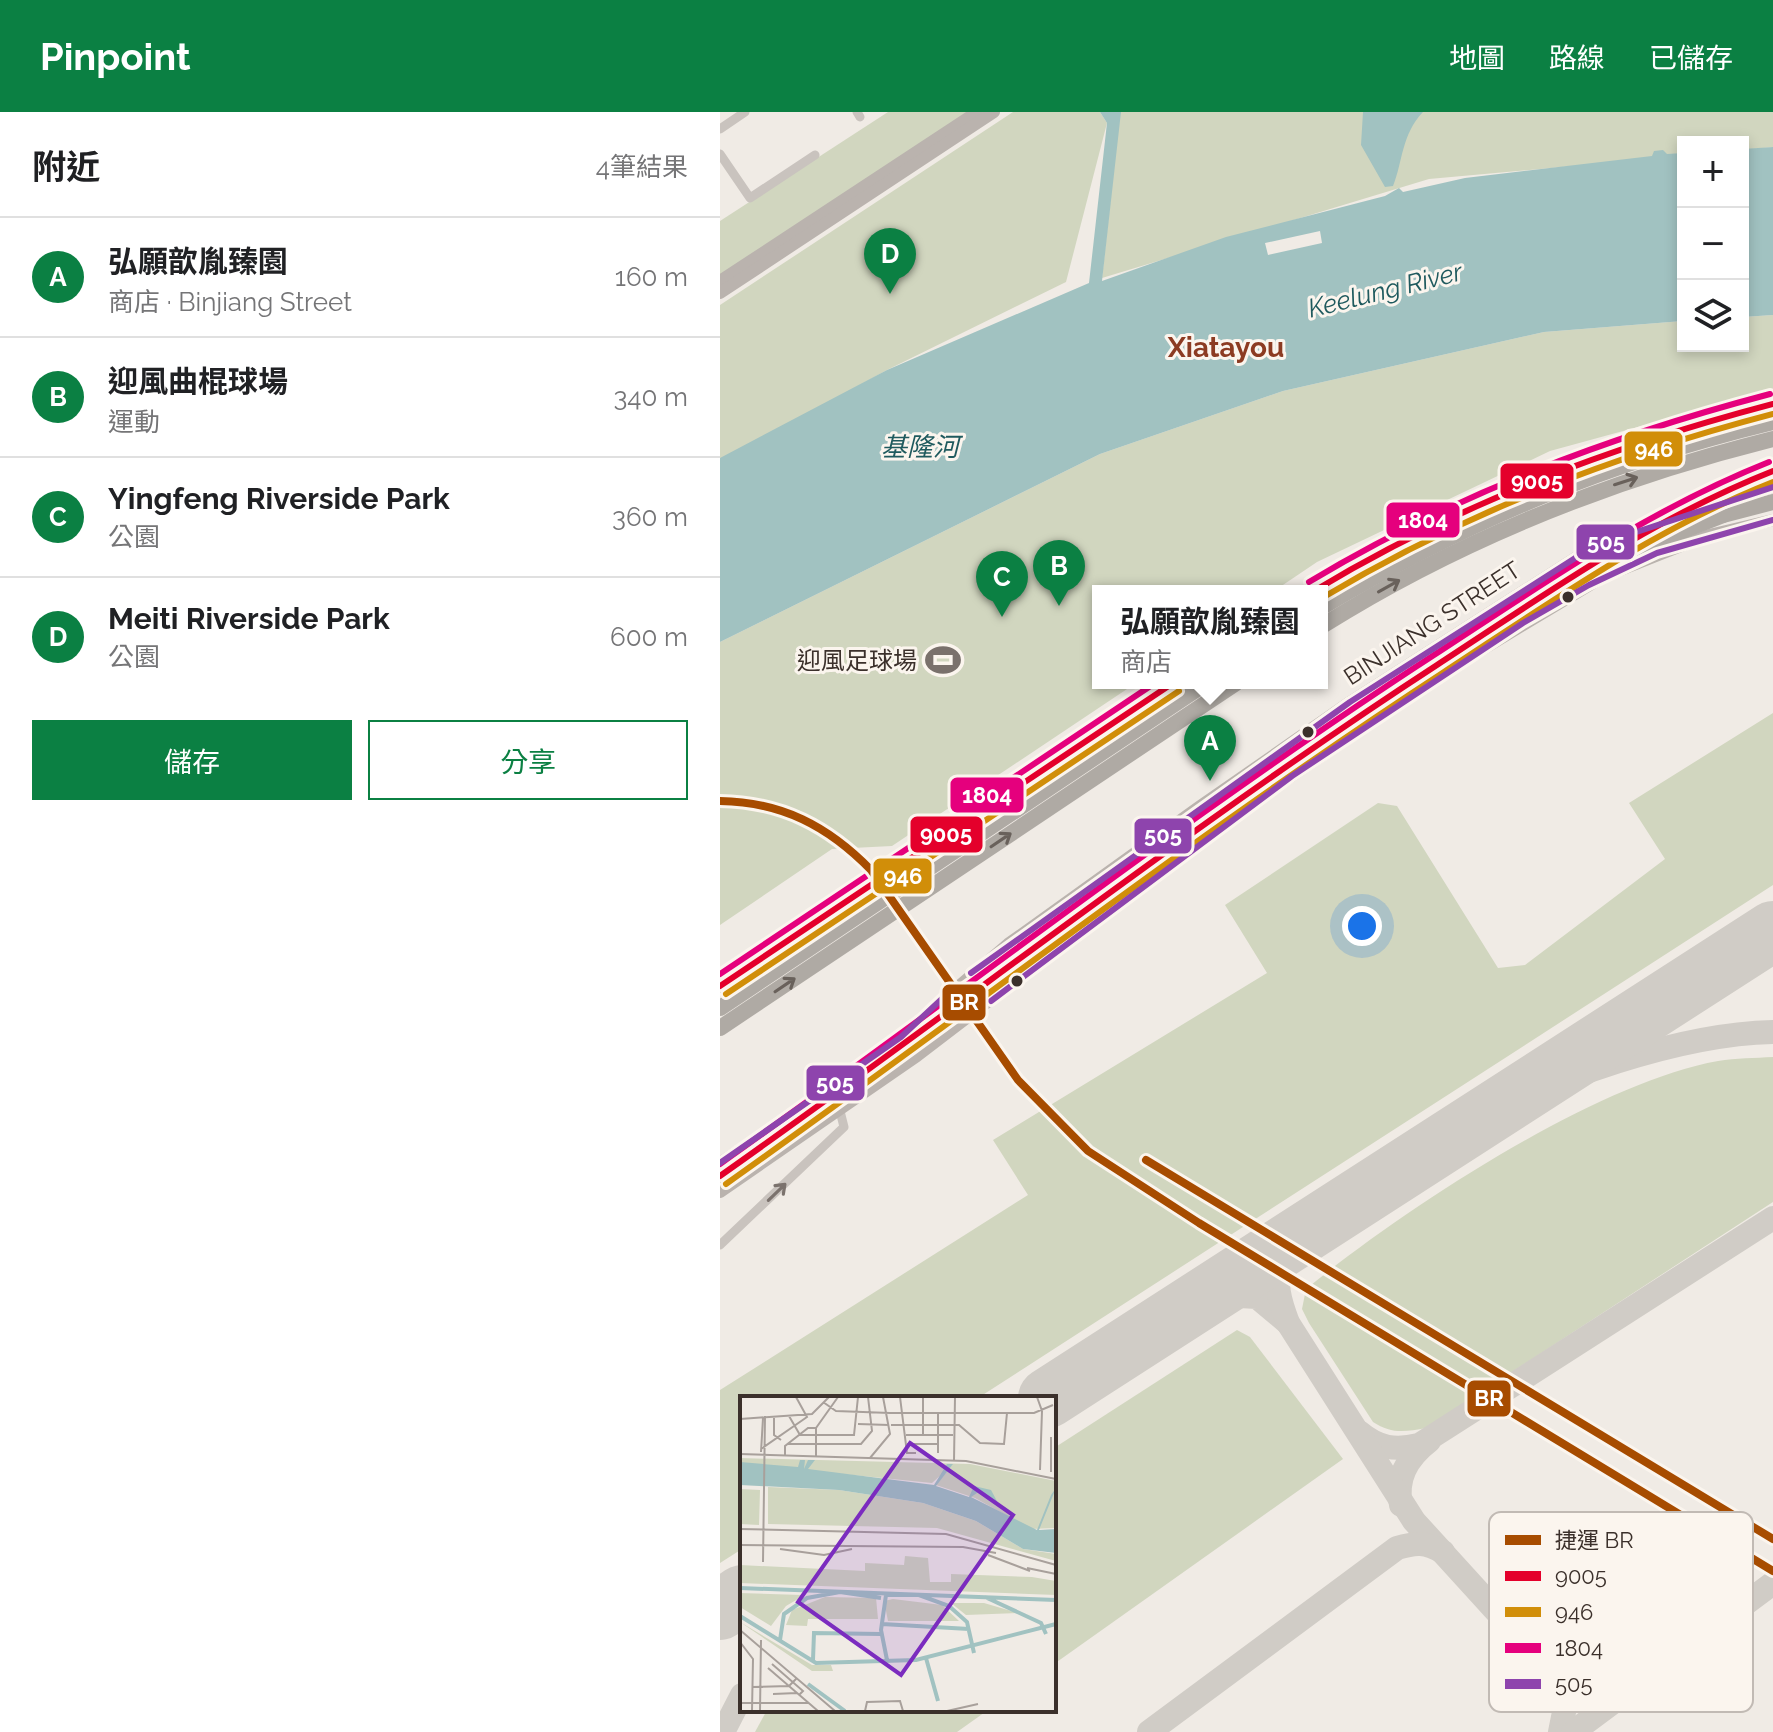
<!DOCTYPE html>
<html lang="zh-TW">
<head>
<meta charset="utf-8">
<style>
  body { margin:0; font-family:Raleway,"Noto Sans TC",sans-serif; background:#f2f2f2; color:#202124 }
  .controls { position:absolute; right:24px; top:24px; display:grid; overflow:hidden; border-radius:0px; box-shadow:0 4px 12px #0003 }
  .controls button { width:72px; height:72px; display:grid; place-items:center; padding:0; border:0; border-bottom:2px solid #e0e0e0; background:#fff; color:#202124; font:40px sans-serif }
  .you { position:absolute; left:642px; top:814px; width:28px; height:28px; margin:-20px; border:6px solid #fff; border-radius:50%; background:#1a73e8; box-shadow:0 0 0 12px #1a73e833 }
  .badge { display:grid; place-items:center; width:52px; height:52px; border-radius:50%; background:#0b8043; color:#fff; font-size:26px; font-weight:700 }
  .pin { position:absolute; translate:-50% -66px; filter:drop-shadow(0 2px 4px #0008) }
  .pin::after { content:''; position:absolute; top:42px; width:28px; height:24px; background:inherit; clip-path:polygon(0 0,100% 0,50% 100%) }
  .popup { position:absolute; left:372px; top:473px; width:236px; height:104px; box-sizing:border-box; display:grid; place-content:center; border-radius:0px; background:#fff; filter:drop-shadow(0 2px 6px #0005); font-size:26px; white-space:nowrap; color:#757577 }
  .popup b { font-size:30px; color:#202124 }
  .popup::after { content:''; position:absolute; left:50%; top:100%; margin-left:-16px; border:16px solid transparent; border-top-color:#fff }
  .list { margin:0; padding:0; list-style:none }
  h2 { display:flex; justify-content:space-between; align-items:center; height:104px; margin:0; padding:0 32px; font-size:34px }
  h2 small { font-size:26px; font-weight:400; color:#757577 }
  .list li { display:grid; grid-template-columns:52px 1fr auto; gap:24px; align-items:center; box-sizing:border-box; height:120px; padding:0 32px; border-top:2px solid #e0e0e0 }
  .list b { display:block; font-size:30px; white-space:nowrap }
  .list p { margin:0; font-size:26px; white-space:nowrap; color:#757577 }
  .list em { font-size:26px; font-style:normal; color:#757577 }
  .actions { display:flex; gap:16px; padding:24px 32px }
  .actions a { flex:1; padding:18px 0; border:2px solid #0b8043; border-radius:0px; text-align:center; font-size:28px; color:#0b8043 }
  .actions .main { background:#0b8043; color:#fff }
  .icon { flex:none; width:44px; height:44px; fill:none; stroke:currentColor; stroke-width:2; stroke-linecap:round; stroke-linejoin:round }
  .map { position:relative; flex:none; width:1053px; height:1620px; overflow:hidden }
  header { display:flex; align-items:center; gap:48px; box-sizing:border-box; height:112px; padding:0 40px; background:#0b8043; color:#fff }
  header strong { font-size:38px }
  nav { display:flex; gap:44px; margin-inline-start:auto; font-size:28px }
  main { display:flex }
  aside { flex:1; background:#fff }
  .map>svg:first-child { display:block }
  .green { fill:#d1d6bf }
  .water { fill:#a1c2c1 }
  .pier { fill:#f0ebe5 }
  .lines { fill:none; stroke-linecap:round; stroke-linejoin:round }
  .taxiway { stroke:#d0ccc6; stroke-width:24 }
  .runway { stroke:#d0ccc6; stroke-width:60 }
  .street { stroke:#c9c3be; stroke-width:9 }
  .secondary { stroke:#bab3ae; stroke-width:12 }
  .highway { stroke:#afaaa4; stroke-width:16 }
  .highway-bridge { stroke:#afaaa4; stroke-width:16 }
  .bus-1-casing { stroke:#fbf5ee; stroke-width:12 }
  .bus-2-casing { stroke:#fbf5ee; stroke-width:12 }
  .bus-3-casing { stroke:#fbf5ee; stroke-width:12 }
  .bus-4-casing { stroke:#fbf5ee; stroke-width:12 }
  .bus-1 { stroke:#e4002b; stroke-width:6 }
  .bus-2 { stroke:#d18e09; stroke-width:6 }
  .bus-3 { stroke:#e5007d; stroke-width:6 }
  .bus-4 { stroke:#8e44ad; stroke-width:6 }
  .metro-1-casing { stroke:#fbf5ee; stroke-width:14 }
  .metro-1 { stroke:#a74c00; stroke-width:8 }
  .oneway { stroke:#69615b }
  .oneway2 { stroke:#7b726d }
  .bus-dot { fill:#3b302b; stroke:#fbf5ee; stroke-width:3 }
  .labels { text-anchor:middle; dominant-baseline:central; stroke-width:6; stroke-linejoin:round; paint-order:stroke }
  .street-label { font-size:24px; fill:#3b302b; stroke:#fbf5ee }
  .poi-label { font-size:24px; fill:#3b302b; stroke:#fbf5ee; text-anchor:end }
  .water-label { font-size:26px; font-style:italic; fill:#1f5a5e; stroke:#fbf5ee }
  .quarter-label { font-size:28px; font-weight:bold; fill:#8c3b22; stroke:#fbf5ee }
  .inset-river { fill:none; stroke:#a1c2c1; stroke-width:4 }
  .inset-road { fill:none; stroke:#a8a09b; stroke-width:2 }
  .view { fill:#7b2cbf; fill-opacity:0.15; stroke:#7b2cbf; stroke-width:4 }
  .inset-edge { fill:none; stroke:#3b302b; stroke-width:4 }
  .key { fill:#fbf5ee; stroke:#c1bab4; stroke-width:2 }
  .key-label { font-size:22px; fill:#3b302b }
  .line-badge { stroke:#fbf5ee; stroke-width:3 }
  .badge-label { font-size:22px; text-anchor:middle; font-weight:bold; fill:#fff }
</style>
</head>
<body>
<header>
<strong>Pinpoint</strong>
<nav><a>地圖</a><a>路線</a><a>已儲存</a></nav>
</header>
<main>
<aside>
<h2>附近<small>4筆結果</small></h2>
<ul class="list">
<li><span class="badge">A</span><div><b>弘願歆胤臻園</b><p>商店 · Binjiang Street</p></div><em>160 m</em></li>
<li><span class="badge">B</span><div><b>迎風曲棍球場</b><p>運動</p></div><em>340 m</em></li>
<li><span class="badge">C</span><div><b>Yingfeng Riverside Park</b><p>公園</p></div><em>360 m</em></li>
<li><span class="badge">D</span><div><b>Meiti Riverside Park</b><p>公園</p></div><em>600 m</em></li>
</ul>
<div class="actions"><a class="main">儲存</a><a>分享</a></div>
</aside>
<div class="map">
<svg width="1053" height="1620" viewBox="0 0 1053 1620">
  <rect width="100%" height="100%" fill="#f0ebe5"/>
  <g class="green">
    <polygon points="168,0 250,0 0,164 0,109"/>
    <polygon points="293,0 380,0 387,11 346,170 167,258 0,351 0,193"/>
    <polygon points="400,0 1053,0 1053,35 1023,38 1023,30 963,30 963,44 709,67 382,166"/>
    <polygon points="1053,203 1053,278 830,339 597,450 554,479 378,479 378,571 416,571 172,734 112,737 0,813 0,530 380,342 563,279 824,220 963,209 963,234 1023,234 1023,205"/>
    <polygon points="1053,601 1053,773 258,1286 22,1286 22,1437 0,1451 0,1278 308,1083 273,1028 547,861 505,793 658,691 677,694 778,856 805,853 945,747 909,691"/>
    <path d="M 1053,945 L 1053,1090 L 706,1316 C 685,1320 671,1322 653,1310 L 589,1211 L 582,1197 L 586,1177 C 684,1097 875,971 998,949 C 1016,946 1035,946 1053,945 Z"/>
    <polygon points="517,1218 530,1225 623,1347 334,1552 334,1336"/>
    <polygon points="47,1598 268,1598 237,1620 35,1620"/>
  </g>
  <g class="water">
    <polygon points="380,0 401,0 382,169 506,125 665,84 679,76 683,80 745,66 932,44 934,39 943,38 947,42 963,41 963,209 824,220 563,279 380,342 0,530 0,346 167,258 369,171 387,11"/>
    <path d="M 643,0 L 703,0 C 681,23 683,50 673,74 L 665,75 L 641,33 Z"/>
    <polygon points="1053,35 1053,203 1023,205 1023,37"/>
  </g>
  <polygon class="pier" points="600,119 602,131 548,143 545,131"/>
  <g class="lines">
    <g class="taxiway">
      <polyline points="334,1286 502,1183 537,1185 568,1211"/>
      <path d="M 639,1320 C 658,1336 675,1339 699,1333 L 1053,1106"/>
      <path d="M 681,1393 C 675,1366 688,1345 709,1329"/>
      <polyline points="837,1566 846,1590 840,1620"/>
      <path d="M 909,1579 C 880,1587 861,1584 837,1566 L 694,1409 L 568,1211 C 560,1190 554,1171 561,1148 C 623,1104 686,1052 751,1013 C 830,966 961,922 1053,920"/>
      <polyline points="3,1620 22,1583"/>
      <path d="M 429,1620 L 677,1436 C 697,1430 705,1430 723,1440"/>
      <polyline points="853,1620 1053,1471"/>
    </g>
    <g class="runway">
      <polyline points="328,1286 1053,819"/>
      <polyline points="0,1498 22,1483"/>
    </g>
    <g class="street">
      <polyline points="137,0 140,5"/>
      <polyline points="0,17 25,0"/>
      <polyline points="0,42 30,86 95,43"/>
      <polyline points="0,1133 124,1015 120,999"/>
    </g>
    <g class="secondary">
      <polyline points="0,169 257,0"/>
      <polyline points="0,181 274,0"/>
      <polyline points="968,402 1053,375"/>
      <polyline points="176,928 288,832 479,695 630,590 874,434 909,422"/>
      <polyline points="0,1051 80,998"/>
      <polyline points="0,1080 197,944 499,713 735,554 883,465 989,423 1053,408"/>
    </g>
    <g class="highway">
      <polyline points="1003,403 1053,390"/>
      <path d="M 594,479 C 735,389 891,332 1053,292"/>
      <path d="M 602,495 C 749,408 887,350 1053,310"/>
      <path d="M 602,514 C 742,426 893,367 1053,327"/>
      <polyline points="0,874 453,571"/>
      <polyline points="0,896 486,571"/>
      <polyline points="0,916 516,571"/>
    </g>
    <g class="highway-bridge">
      <polyline points="889,448 1003,403"/>
      <path d="M 0,1064 C 171,945 335,816 505,695 C 581,640 660,590 738,539 C 840,472 937,400 1053,359"/>
    </g>
    <g class="bus-1-casing">
      <g id="bus-1">
        <path d="M 594,479 C 738,392 890,335 1053,292"/>
        <polyline points="0,874 453,571"/>
        <path d="M 0,1064 C 240,895 471,713 717,553 C 826,482 931,407 1053,359"/>
      </g>
    </g>
    <g class="bus-2-casing">
      <g id="bus-2">
        <path d="M 602,486 C 744,401 893,344 1053,302"/>
        <polyline points="6,882 459,579"/>
        <path d="M 6,1072 C 246,902 477,721 724,560 C 831,490 934,417 1053,370"/>
      </g>
    </g>
    <g class="bus-3-casing">
      <g id="bus-3">
        <path d="M 589,470 C 734,383 887,325 1050,282"/>
        <polyline points="0,862 435,571"/>
        <path d="M 0,1052 C 239,883 469,702 714,543 C 823,472 928,398 1049,350"/>
      </g>
    </g>
    <g class="bus-4-casing">
      <g id="bus-4">
        <polyline points="251,861 630,590 874,434 1053,375"/>
        <polyline points="271,889 572,664 803,511 869,473 937,441 1053,408"/>
        <polyline points="0,1051 181,925 225,884"/>
      </g>
    </g>
    <use href="#bus-1" class="bus-1"/>
    <use href="#bus-2" class="bus-2"/>
    <use href="#bus-3" class="bus-3"/>
    <use href="#bus-4" class="bus-4"/>
    <g class="metro-1-casing">
      <g id="metro-1">
        <path d="M 0,689 C 62,690 108,714 151,758 L 298,968 L 368,1039 L 479,1111 L 1053,1459"/>
        <polyline points="426,1048 1053,1427"/>
      </g>
    </g>
    <use href="#metro-1" class="metro-1"/>
  </g>
  <defs><path id="oneway-shaft" d="M-6 0H5M1.5-3L5.5 0L1.5 3" fill="none" stroke-width="1.6" stroke-linecap="round" stroke-linejoin="round" transform="scale(2)"/></defs>
  <g class="oneway">
    <use href="#oneway-shaft" transform="translate(906 369) rotate(-18)"/>
    <use href="#oneway-shaft" transform="translate(669 474) rotate(-29)"/>
    <use href="#oneway-shaft" transform="translate(281 728) rotate(-34)"/>
    <use href="#oneway-shaft" transform="translate(65 873) rotate(-34)"/>
  </g>
  <use class="oneway2" href="#oneway-shaft" transform="translate(57 1080) rotate(-44)"/>
  <defs>
    <g id="stadium-bare" transform="scale(2.76)"><path d="M0-5a6.5 5 0 1 0 0 10a6.5 5 0 1 0 0-10ZM-3.5-1.8h7v3.6h-7Z" fill="#7a716c" stroke="#fbf5ee" stroke-width="2.5" paint-order="stroke"/></g>
  </defs>
  <g fill-rule="evenodd">
    <use href="#stadium-bare" x="223" y="548"/>
  </g>
  <g class="bus-dot">
    <circle cx="848" cy="485" r="7"/>
    <circle cx="588" cy="620" r="7"/>
    <circle cx="297" cy="869" r="7"/>
  </g>
  <g class="labels">
    <g class="street-label">
      <text transform="translate(712 511) rotate(-33)">BINJIANG STREET</text>
    </g>
    <g class="poi-label">
      <text x="197" y="548">迎風足球場</text>
    </g>
    <g class="water-label">
      <text transform="translate(665 178) rotate(-14)">Keelung River</text>
      <text x="200" y="335">基隆河</text>
    </g>
    <g class="quarter-label">
      <text x="506" y="235">Xiatayou</text>
    </g>
  </g>
  <g transform="translate(20 1284)">
    <rect width="316" height="316" fill="#f0ebe5"/>
    <path d="M 0,62 L 230,68 L 316,85 L 316,132 L 291,133 L 235,102 L 196,89 L 212,69 L 192,87 L 23,70 L 0,67 ZM 28,91 L 99,94 L 183,107 L 236,125 L 283,153 L 316,158 L 316,165 L 197,132 L 28,128 ZM 0,93 L 20,94 L 19,129 L 0,128 ZM 165,160 L 188,162 L 190,186 L 211,186 L 211,178 L 292,181 L 316,185 L 316,199 L 0,187 L 0,169 L 125,175 L 125,167 L 164,169 ZM 0,197 L 62,199 L 63,200 L 46,210 L 31,230 L 0,211 ZM 85,201 L 136,202 L 138,223 L 68,223 L 67,230 L 46,229 L 52,214 ZM 153,203 L 202,209 L 219,225 L 148,225 L 144,205 ZM 211,207 L 244,207 L 278,217 L 226,219 ZM 0,226 L 72,269 L 91,269 L 93,275 L 72,275 Z" fill="#d1d6bf"/>
    <path d="M 60,64 L 65,64 L 64,73 L 68,64 L 75,64 L 68,73 L 194,89 L 207,68 L 213,68 L 196,90 L 229,101 L 234,90 L 251,94 L 258,107 L 240,95 L 231,101 L 297,134 L 311,99 L 316,92 L 299,134 L 316,133 L 316,157 L 283,153 L 236,125 L 183,107 L 99,94 L 0,89 L 0,66 L 58,71 Z" fill="#a1c2c1"/>
    <path class="inset-river" d="M 0,192 L 316,204M 245,201 L 301,227 L 306,238M 0,220 L 76,267 L 176,264 L 316,228M 142,228 L 229,233M 40,244 L 44,218 L 67,202 L 100,196 L 141,202M 186,262 L 198,305M 73,264 L 74,237 L 141,238M 147,264 L 141,234 L 146,199 L 179,199 L 209,210 L 227,226 L 234,257M 68,288 L 105,315"/>
    <path class="inset-road" d="M 160,1 L 167,57 L 176,57M 183,1 L 183,39M 297,1 L 302,15 L 300,74M 83,6 L 96,15 L 150,17 L 294,17 L 313,9M 34,20 L 34,39 L 41,44M 49,20 L 60,39 L 114,39 L 118,1M 0,23 L 72,18 L 89,1M 118,28 L 149,29M 151,29 L 219,29 L 240,47 L 264,48 L 267,17M 166,39 L 213,39M 48,48 L 121,48 L 132,35 L 128,1M 167,48 L 198,48M 21,53 L 67,21 L 56,1M 21,56 L 23,22M 198,57 L 198,17M 0,58 L 226,65 L 316,83M 45,60 L 45,50 L 68,32 L 76,32M 76,61 L 76,32 L 98,1M 130,62 L 150,38 L 143,1M 214,65 L 215,1M 311,76 L 311,41M 0,133 L 206,138 L 316,169M 0,149 L 223,151 L 256,157M 40,153 L 84,159 L 112,153M 248,159 L 290,175M 23,166 L 25,20M 287,172 L 316,178M 0,234 L 95,315M 0,246 L 13,263 L 12,315M 32,268 L 63,295 L 59,299M 28,272 L 78,315M 12,291 L 49,290 L 57,282M 33,298 L 57,297M 0,307 L 69,307M 20,315 L 21,244M 125,315 L 127,306 L 160,305 L 163,315M 207,315 L 238,308"/>
    <path class="view" d="M 170,47 L 273,119 L 161,279 L 58,206 Z"/>
    <rect width="316" height="316" class="inset-edge"/>
  </g>
  <rect x="769" y="1400" width="264" height="200" rx="12" class="key"/>
  <rect x="785" y="1423" width="36" height="10" fill="#a74c00"/>
  <rect x="785" y="1459" width="36" height="10" fill="#e4002b"/>
  <rect x="785" y="1495" width="36" height="10" fill="#d18e09"/>
  <rect x="785" y="1531" width="36" height="10" fill="#e5007d"/>
  <rect x="785" y="1567" width="36" height="10" fill="#8e44ad"/>
  <g class="key-label">
    <text x="835" y="1436">捷運 BR</text>
    <text x="835" y="1472">9005</text>
    <text x="835" y="1508">946</text>
    <text x="835" y="1544">1804</text>
    <text x="835" y="1580">505</text>
  </g>
  <g class="line-badge">
    <rect x="903" y="318" width="61" height="38" rx="8" fill="#d18e09"/>
    <rect x="779" y="350" width="76" height="38" rx="8" fill="#e4002b"/>
    <rect x="665" y="389" width="76" height="38" rx="8" fill="#e5007d"/>
    <rect x="855" y="411" width="61" height="38" rx="8" fill="#8e44ad"/>
    <rect x="229" y="664" width="76" height="38" rx="8" fill="#e5007d"/>
    <rect x="189" y="703" width="75" height="39" rx="8" fill="#e4002b"/>
    <rect x="413" y="705" width="60" height="38" rx="8" fill="#8e44ad"/>
    <rect x="152" y="745" width="61" height="38" rx="8" fill="#d18e09"/>
    <rect x="221" y="871" width="46" height="39" rx="8" fill="#a74c00"/>
    <rect x="85" y="952" width="61" height="38" rx="8" fill="#8e44ad"/>
    <rect x="746" y="1267" width="46" height="39" rx="8" fill="#a74c00"/>
  </g>
  <g class="badge-label">
    <text x="934" y="345">946</text>
    <text x="817" y="377">9005</text>
    <text x="703" y="416">1804</text>
    <text x="886" y="438">505</text>
    <text x="267" y="691">1804</text>
    <text x="226" y="730">9005</text>
    <text x="443" y="731">505</text>
    <text x="183" y="772">946</text>
    <text x="244" y="898">BR</text>
    <text x="115" y="979">505</text>
    <text x="769" y="1294">BR</text>
  </g>
</svg>
<div class="controls">
<button>+</button>
<button>−</button>
<button><svg class="icon" aria-label="layers" viewBox="0 0 24 24"><path d="M12 4l9 5-9 5-9-5zM3 14l9 5 9-5"/></svg></button>
</div>
<div class="you"></div>
<div class="pin badge" style="left:490px;top:669px">A</div>
<div class="popup"><b>弘願歆胤臻園</b>商店</div>
<div class="pin badge" style="left:339px;top:494px">B</div>
<div class="pin badge" style="left:282px;top:505px">C</div>
<div class="pin badge" style="left:170px;top:182px">D</div>
</div>
</main>
</body>
</html>
